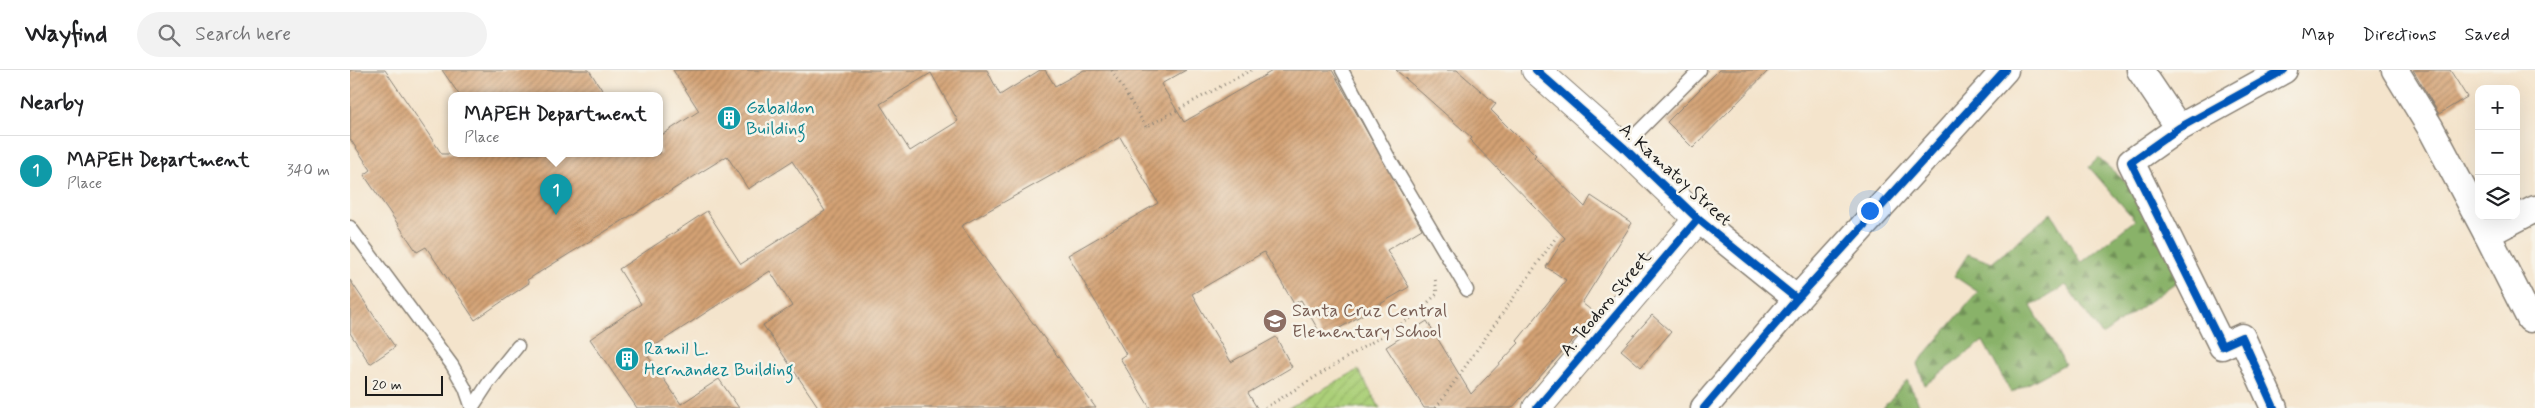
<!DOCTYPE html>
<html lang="en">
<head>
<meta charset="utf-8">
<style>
  body { margin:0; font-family:Mynerve,sans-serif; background:#f2f2f2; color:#202124 }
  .controls { position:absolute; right:15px; top:15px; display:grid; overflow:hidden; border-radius:10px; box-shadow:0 5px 20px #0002 }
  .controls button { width:45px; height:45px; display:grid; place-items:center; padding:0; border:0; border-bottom:1px solid #e0e0e0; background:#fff; color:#202124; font:25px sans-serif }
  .scale { position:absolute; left:15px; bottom:12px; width:78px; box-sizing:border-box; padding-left:5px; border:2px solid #1c1c1c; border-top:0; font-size:14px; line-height:18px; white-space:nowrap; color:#1c1c1c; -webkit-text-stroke:4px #f7f3e8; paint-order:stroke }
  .you { position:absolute; left:1519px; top:140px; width:18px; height:18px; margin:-12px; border:4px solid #fff; border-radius:50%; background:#1a73e8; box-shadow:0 0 0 8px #1a73e833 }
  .badge { display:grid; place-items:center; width:32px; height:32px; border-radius:50%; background:#c8321e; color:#fff; font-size:16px; font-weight:700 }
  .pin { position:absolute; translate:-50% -41px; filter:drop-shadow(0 1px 2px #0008) }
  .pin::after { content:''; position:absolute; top:26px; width:18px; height:15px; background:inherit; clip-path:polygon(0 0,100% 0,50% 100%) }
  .popup { position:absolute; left:98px; top:22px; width:215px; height:65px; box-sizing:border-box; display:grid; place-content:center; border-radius:10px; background:#fff; filter:drop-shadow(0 1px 4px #0005); font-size:16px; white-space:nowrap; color:#757577 }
  .popup b { font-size:19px; color:#202124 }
  .popup::after { content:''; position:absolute; left:50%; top:100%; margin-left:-10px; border:10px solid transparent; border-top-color:#fff }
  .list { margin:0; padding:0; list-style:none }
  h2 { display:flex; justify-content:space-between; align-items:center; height:65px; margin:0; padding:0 20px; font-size:21px }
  h2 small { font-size:16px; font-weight:400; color:#757577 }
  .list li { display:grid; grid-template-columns:32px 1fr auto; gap:15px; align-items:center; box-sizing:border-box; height:70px; padding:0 20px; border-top:1px solid #e0e0e0 }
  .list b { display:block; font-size:19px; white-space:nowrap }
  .list p { margin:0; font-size:16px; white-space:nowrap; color:#757577 }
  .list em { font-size:16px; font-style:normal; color:#757577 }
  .icon { flex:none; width:28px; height:28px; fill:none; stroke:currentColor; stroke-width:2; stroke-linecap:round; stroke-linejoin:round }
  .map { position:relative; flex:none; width:2185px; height:338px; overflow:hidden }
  header { display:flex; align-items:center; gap:30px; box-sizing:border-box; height:70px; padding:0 25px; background:#fff; border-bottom:1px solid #e0e0e0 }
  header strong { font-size:24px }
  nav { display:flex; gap:28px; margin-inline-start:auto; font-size:18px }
  .search { width:350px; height:45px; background:#f2f2f2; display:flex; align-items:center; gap:12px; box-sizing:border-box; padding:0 18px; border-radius:28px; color:#757577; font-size:19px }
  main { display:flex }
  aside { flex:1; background:#fff }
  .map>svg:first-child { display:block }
  .forest { fill:url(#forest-firs); stroke:#526742 }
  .garden { fill:url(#garden-furrows); stroke:#64764a }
  .building { fill:url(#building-hatch); fill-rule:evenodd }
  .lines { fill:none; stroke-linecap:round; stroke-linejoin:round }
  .lane-casing { stroke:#888074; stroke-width:15 }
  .street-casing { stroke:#888074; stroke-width:29 }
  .secondary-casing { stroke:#888074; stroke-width:30 }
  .path { stroke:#888074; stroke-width:3; stroke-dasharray:1 4; stroke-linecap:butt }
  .lane { stroke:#fff; stroke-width:12 }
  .street { stroke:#fff; stroke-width:26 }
  .secondary { stroke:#fff; stroke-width:28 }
  .cycleway-casing { stroke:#f7f3e8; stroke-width:11 }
  .cycleway { stroke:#0057b8; stroke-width:8 }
  .labels { text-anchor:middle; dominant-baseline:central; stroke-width:5; stroke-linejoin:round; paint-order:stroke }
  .culture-label { font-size:18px; fill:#0d838f; stroke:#f7f3e8; text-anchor:start }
  .street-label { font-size:18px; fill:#1c1c1c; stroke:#f7f3e8 }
  .education-label { font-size:18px; fill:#785e54; stroke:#f7f3e8; text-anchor:start }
</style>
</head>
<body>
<header>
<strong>Wayfind</strong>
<div class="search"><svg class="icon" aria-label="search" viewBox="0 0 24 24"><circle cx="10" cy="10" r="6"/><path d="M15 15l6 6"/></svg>Search here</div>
<nav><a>Map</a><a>Directions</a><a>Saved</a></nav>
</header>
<main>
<aside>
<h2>Nearby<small></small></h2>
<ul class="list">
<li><span class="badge" style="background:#0f9aa8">1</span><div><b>MAPEH Department</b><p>Place</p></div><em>340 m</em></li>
</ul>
</aside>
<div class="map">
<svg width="2185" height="338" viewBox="0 0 2185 338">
  <defs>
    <pattern id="forest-firs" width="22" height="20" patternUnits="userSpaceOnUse" patternTransform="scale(1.25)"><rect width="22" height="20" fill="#89b269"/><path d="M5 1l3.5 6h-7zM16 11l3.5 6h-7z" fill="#6f9056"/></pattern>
    <pattern id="garden-furrows" width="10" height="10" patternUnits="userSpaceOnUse" patternTransform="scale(1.25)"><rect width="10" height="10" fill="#acd079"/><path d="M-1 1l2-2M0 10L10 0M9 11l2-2" fill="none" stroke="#93b268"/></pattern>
    <pattern id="building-hatch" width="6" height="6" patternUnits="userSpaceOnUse" patternTransform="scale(1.25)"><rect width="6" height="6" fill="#d4a274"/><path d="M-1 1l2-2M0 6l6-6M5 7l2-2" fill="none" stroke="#ab835e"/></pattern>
  </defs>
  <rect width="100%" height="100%" fill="#f7f3e8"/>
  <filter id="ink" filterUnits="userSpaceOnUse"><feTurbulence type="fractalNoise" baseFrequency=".02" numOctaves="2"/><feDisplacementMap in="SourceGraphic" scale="10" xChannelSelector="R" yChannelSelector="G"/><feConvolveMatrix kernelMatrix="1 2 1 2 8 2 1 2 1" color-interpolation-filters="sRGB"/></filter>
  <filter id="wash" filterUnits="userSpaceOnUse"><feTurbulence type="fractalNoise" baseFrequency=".0096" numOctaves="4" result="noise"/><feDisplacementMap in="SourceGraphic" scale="20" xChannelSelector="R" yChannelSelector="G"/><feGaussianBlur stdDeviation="1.12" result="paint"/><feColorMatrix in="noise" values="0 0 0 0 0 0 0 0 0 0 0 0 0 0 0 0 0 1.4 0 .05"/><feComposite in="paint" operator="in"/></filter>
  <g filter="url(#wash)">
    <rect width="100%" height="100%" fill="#f4e4cc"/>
    <g class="forest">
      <polygon points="1748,88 1783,118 1829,210 1752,265 1716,215 1681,236 1715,294 1661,323 1633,271 1575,315 1567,294 1628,222 1604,206 1618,184 1642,193 1701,143 1731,193 1785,150 1739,97"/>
      <polygon points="1557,310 1571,338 1533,338"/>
    </g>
    <polygon class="garden" points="1008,300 1030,338 938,338"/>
    <g id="blocks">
      <g class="building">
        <path d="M 0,0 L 35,0 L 92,84 L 310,84 L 310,66 L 349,41 L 323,0 L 637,0 L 650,25 L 690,0 L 695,0 L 705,16 L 734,0 L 836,0 L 811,14 L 834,52 L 924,0 L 982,0 L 1072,159 L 1037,180 L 1059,217 L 973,268 L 951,230 L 944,234 L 914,182 L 842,224 L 881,292 L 926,267 L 942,297 L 898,323 L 907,338 L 800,338 L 770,288 L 776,284 L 718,185 L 808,133 L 770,67 L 611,156 L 746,338 L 469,338 L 413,255 L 442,236 L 420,201 L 295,282 L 331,334 L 369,309 L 389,338 L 287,338 L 240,269 L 291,234 L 269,199 L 357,141 L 391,194 L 475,141 L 442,91 L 398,119 L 377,86 L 177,210 L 179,213 L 125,250 L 76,177 L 67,182 L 14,105 L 21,100 L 0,69 ZM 581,3 L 608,51 L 560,81 L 530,34 Z"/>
        <polygon points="92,0 239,0 256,26 110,26"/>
        <polygon points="1046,0 1107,0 1146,34 1141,40 1186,85 1184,87 1235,137 1241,126 1282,153 1232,233 1246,244 1162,338 1074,338 1036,277 1077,251 1121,324 1169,273 1167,271 1216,210 1196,197 1215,168 1120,70 1122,68"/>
        <polygon points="1369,0 1419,0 1343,78 1317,52"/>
        <polygon points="2063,0 2100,0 2117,27 2089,44"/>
        <polygon points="0,210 45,277 20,294 0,263"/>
        <polygon points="1302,245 1321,262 1291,297 1271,280"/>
      </g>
    </g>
  </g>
  <g filter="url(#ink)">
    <use href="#blocks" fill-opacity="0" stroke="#888074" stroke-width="1"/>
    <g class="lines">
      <g class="lane-casing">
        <g id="lane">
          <polyline points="992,0 1038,86 1117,220"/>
          <polyline points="1273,77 1350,0"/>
          <polyline points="0,157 102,295 115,318 122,338"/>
          <polyline points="122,338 139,312 168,276"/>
        </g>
      </g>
      <g class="street-casing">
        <g id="street">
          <polyline points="1790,0 1829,58"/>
          <polyline points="2045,0 2080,57 2137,164"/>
          <polyline points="1348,149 1447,229"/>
          <polyline points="2180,249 2137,164 2185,139"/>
          <polyline points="1354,338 1447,229 1655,0"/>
          <polyline points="1924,338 1892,267 1872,276 1781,92 1829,58 1934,0"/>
        </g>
      </g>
      <g class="secondary-casing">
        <polyline id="secondary" points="1186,0 1273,77 1348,149 1187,338"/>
      </g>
      <g class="path">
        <polyline points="762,0 796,57 901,0"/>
        <polyline points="915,338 1061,248 1087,224 1085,207"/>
        <polyline points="1086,338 1207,166"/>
      </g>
      <use href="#lane" class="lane"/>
      <use href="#street" class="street"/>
      <use href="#secondary" class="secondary"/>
      <g class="cycleway-casing">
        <g id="cycleway">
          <polyline points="1186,0 1273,77 1348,149 1447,229"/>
          <polyline points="1187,338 1348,149"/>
          <polyline points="1354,338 1447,229 1655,0"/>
          <polyline points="1924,338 1892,267 1872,276 1781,92 1829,58 1934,0"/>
        </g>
      </g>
      <use href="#cycleway" class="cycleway"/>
    </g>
  </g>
  <defs>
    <g id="building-disc" transform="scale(1.25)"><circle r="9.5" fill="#0f9aa8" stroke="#f7f3e8"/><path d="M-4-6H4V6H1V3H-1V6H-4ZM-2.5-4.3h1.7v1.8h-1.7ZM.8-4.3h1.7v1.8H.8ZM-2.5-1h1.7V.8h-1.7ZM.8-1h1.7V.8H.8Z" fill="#fff"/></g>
    <g id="school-disc" transform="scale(1.25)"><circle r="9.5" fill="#8d6e63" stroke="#f7f3e8"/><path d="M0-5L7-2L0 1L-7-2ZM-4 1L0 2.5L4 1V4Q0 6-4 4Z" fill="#fff"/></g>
  </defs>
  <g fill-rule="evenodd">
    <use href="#building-disc" x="379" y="48"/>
    <use href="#school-disc" x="925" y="251"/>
    <use href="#building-disc" x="277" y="289"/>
  </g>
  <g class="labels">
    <g class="culture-label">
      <text x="396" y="38">Gabaldon<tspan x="396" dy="21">Building</tspan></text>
      <text x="294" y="279">Ramil L.<tspan x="294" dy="21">Hernandez Building</tspan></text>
    </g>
    <g class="street-label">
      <text transform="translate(1325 105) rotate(42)">A. Kamatoy Street</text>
      <text transform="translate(1256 234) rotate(-50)">A. Teodoro Street</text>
    </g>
    <g class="education-label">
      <text x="942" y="241">Santa Cruz Central<tspan x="942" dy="21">Elementary School</tspan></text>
    </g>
  </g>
</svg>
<div class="controls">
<button>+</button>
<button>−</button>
<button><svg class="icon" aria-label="layers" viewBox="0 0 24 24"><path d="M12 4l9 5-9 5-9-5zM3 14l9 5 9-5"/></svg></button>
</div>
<div class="scale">20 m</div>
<div class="you"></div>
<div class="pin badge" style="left:206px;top:145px;background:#0f9aa8">1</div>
<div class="popup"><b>MAPEH Department</b>Place</div>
</div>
</main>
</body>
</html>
